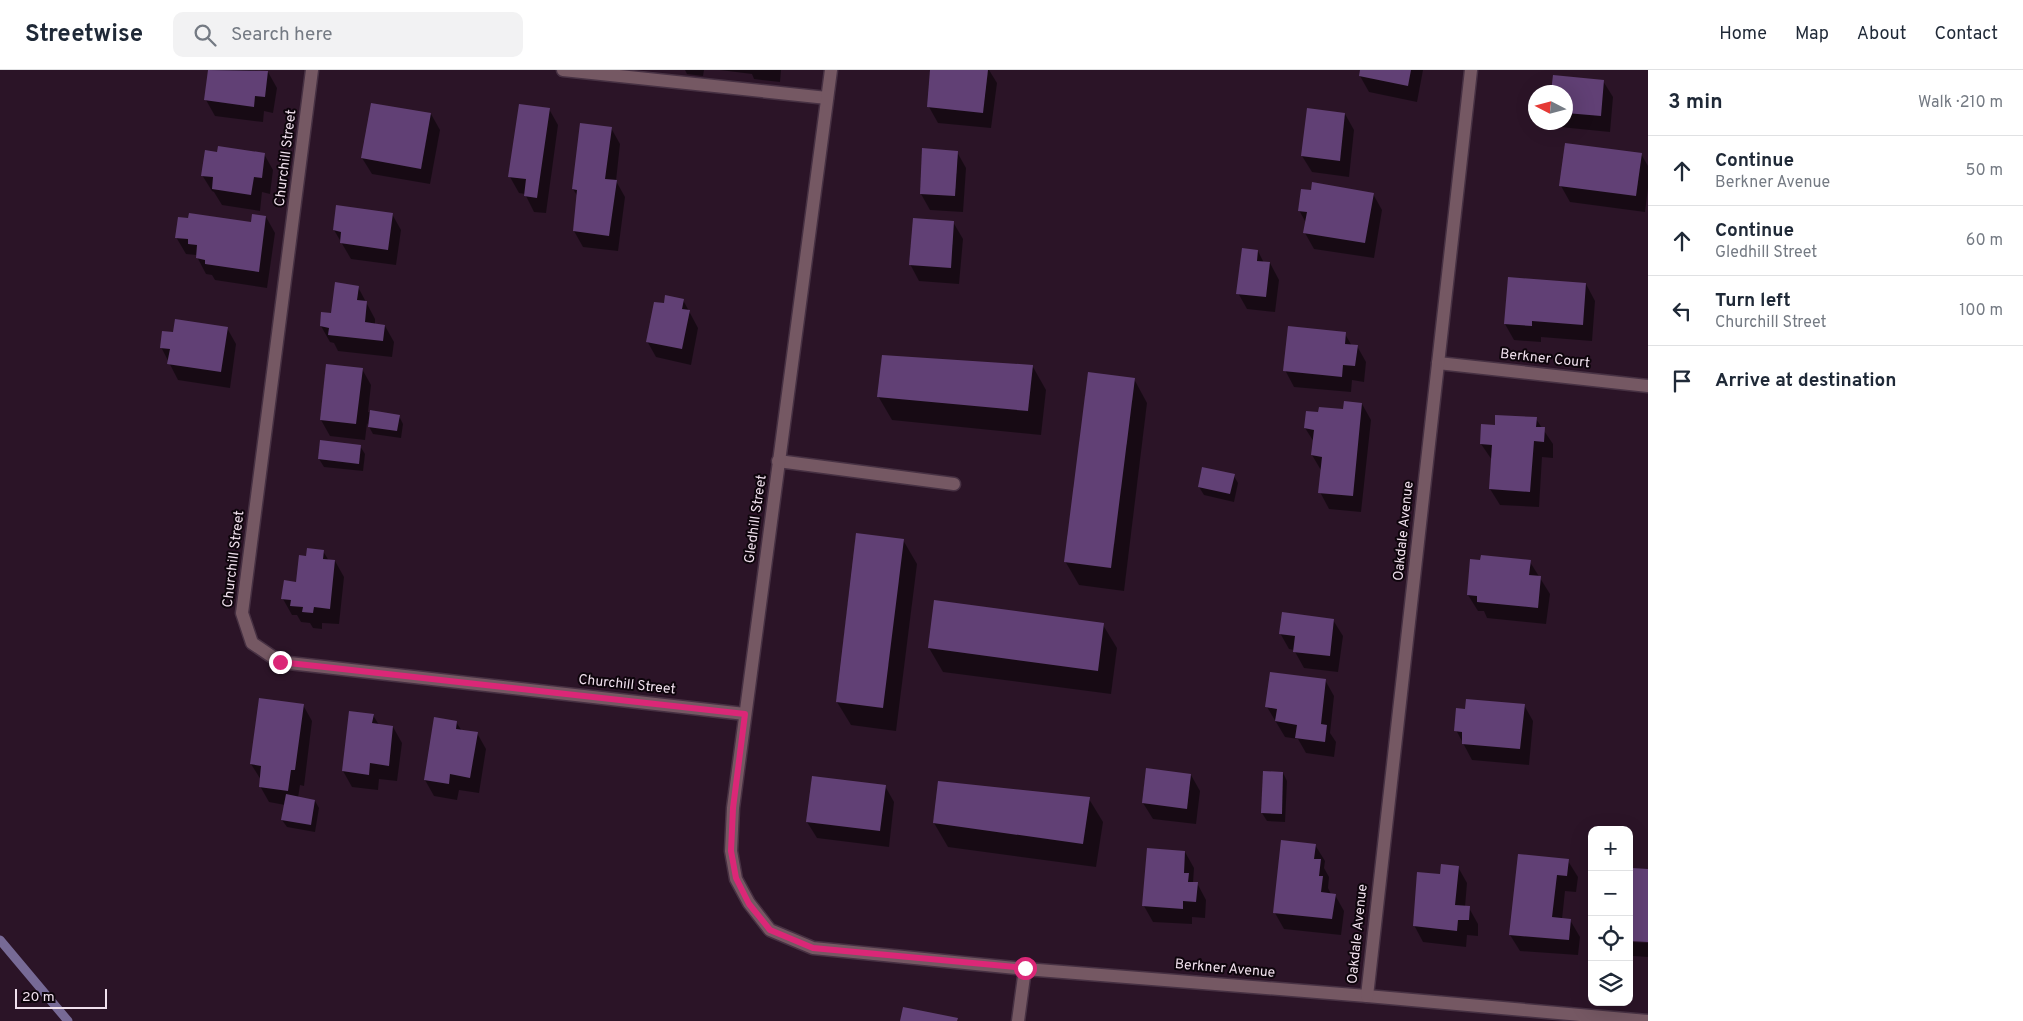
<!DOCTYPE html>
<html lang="en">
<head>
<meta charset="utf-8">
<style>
  body { margin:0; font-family:Overpass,sans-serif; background:#f2f2f3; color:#1f2937 }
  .controls { position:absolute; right:15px; bottom:15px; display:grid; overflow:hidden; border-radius:10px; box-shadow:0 5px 20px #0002 }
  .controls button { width:45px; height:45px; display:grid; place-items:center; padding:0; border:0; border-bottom:1px solid #e0e1e3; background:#fff; color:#1f2937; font:25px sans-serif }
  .compass { position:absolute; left:1528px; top:15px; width:45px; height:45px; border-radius:50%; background:#fff; box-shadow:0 5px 20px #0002; rotate:276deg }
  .scale { position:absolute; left:15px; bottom:12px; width:92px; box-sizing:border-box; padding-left:5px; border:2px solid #f0e0ed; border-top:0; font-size:14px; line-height:18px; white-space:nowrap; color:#f0e0ed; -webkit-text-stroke:4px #0e050c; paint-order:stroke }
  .stop { position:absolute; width:15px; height:15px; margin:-11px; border:4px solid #db2777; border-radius:50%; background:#fff }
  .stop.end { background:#db2777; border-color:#fff; box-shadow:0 1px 5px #0008 }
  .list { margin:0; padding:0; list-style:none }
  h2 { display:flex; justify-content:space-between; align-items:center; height:65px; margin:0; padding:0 20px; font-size:21px }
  h2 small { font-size:16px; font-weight:400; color:#747a83 }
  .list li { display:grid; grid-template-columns:32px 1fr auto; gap:15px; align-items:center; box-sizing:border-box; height:70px; padding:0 20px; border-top:1px solid #e0e1e3 }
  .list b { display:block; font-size:19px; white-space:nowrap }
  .list p { margin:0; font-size:16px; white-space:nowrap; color:#747a83 }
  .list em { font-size:16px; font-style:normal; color:#747a83 }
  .icon { flex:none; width:28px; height:28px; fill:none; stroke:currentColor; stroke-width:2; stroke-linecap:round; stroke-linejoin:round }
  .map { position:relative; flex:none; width:1648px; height:951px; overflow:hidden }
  header { display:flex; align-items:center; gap:30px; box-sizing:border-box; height:70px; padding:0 25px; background:#fff; border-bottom:1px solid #e0e1e3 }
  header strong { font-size:24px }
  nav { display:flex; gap:28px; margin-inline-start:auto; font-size:18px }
  .search { width:350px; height:45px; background:#f2f2f3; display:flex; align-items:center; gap:12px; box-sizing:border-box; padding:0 18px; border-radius:10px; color:#747a83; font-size:19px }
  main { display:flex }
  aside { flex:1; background:#fff }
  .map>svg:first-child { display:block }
  .shadow { fill:#0007 }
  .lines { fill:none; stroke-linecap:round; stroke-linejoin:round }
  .stream { stroke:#776a96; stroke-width:9 }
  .building { fill:#614075 }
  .service-casing { stroke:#473143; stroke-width:15 }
  .minor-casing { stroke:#473143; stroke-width:15 }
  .service { stroke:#755863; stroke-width:12 }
  .minor { stroke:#755863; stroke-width:12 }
  .route { stroke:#db2777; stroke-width:6 }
  .labels { text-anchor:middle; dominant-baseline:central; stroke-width:4; stroke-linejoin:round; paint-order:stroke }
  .street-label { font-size:14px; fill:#f0e0ed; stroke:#0e050c }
</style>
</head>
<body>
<header>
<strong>Streetwise</strong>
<div class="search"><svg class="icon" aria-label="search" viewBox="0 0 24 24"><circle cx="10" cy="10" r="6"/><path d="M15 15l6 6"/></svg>Search here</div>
<nav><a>Home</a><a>Map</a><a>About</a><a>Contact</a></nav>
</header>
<main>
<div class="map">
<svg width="1648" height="951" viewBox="0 0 1648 951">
  <rect width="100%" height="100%" fill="#2b1427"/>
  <g class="shadow">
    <polygon points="210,0 250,0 268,2 277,18 273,43 264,41 263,52 215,46 206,30"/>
    <polygon points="685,0 704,0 703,6 687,4"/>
    <polygon points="720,0 781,0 780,12 754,9 752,4"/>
    <polygon points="954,0 989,0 997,13 991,58 938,53 929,37"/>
    <polygon points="1361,0 1423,0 1417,32 1369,22 1360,6"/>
    <polygon points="1554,7 1603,11 1613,27 1610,62 1560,57 1557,52 1566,52 1566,22 1552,22"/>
    <polygon points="549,39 558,55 546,143 534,142 525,124 519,123 510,107"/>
    <polygon points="431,44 440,60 430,114 372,104 362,88"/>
    <polygon points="1345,44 1354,60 1349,107 1312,102 1302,86"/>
    <polygon points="611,58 620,74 616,111 625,127 618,181 583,177 574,161 578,127 573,119"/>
    <polygon points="957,82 966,98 963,142 930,140 921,124"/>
    <polygon points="218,83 264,84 273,100 270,124 262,122 260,141 222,135 214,122 212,121 202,105"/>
    <polygon points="1641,84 1648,96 1648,118 1645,142 1570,132 1561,116"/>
    <polygon points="1373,124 1382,140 1374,188 1314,179 1305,163 1306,153 1299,140"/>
    <polygon points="392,144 401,160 396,195 351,189 334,160"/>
    <polygon points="266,147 275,163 267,218 215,210 212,205 206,204 196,185 186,184 176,167 252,154"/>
    <polygon points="953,152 963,169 959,214 919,211 910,194"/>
    <polygon points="1258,181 1264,193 1270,193 1279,210 1275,242 1247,239 1238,223"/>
    <polygon points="1586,214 1595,231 1592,271 1541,267 1541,272 1514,270 1505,254"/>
    <polygon points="358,217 375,249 375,255 385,256 394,272 392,287 338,281 334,273 330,272 321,256"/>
    <polygon points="683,230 698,258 691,295 656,287 647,271 665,235"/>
    <polygon points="227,258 236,274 230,318 178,310 161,277 174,264"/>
    <polygon points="1345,264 1352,276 1357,276 1366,292 1364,312 1352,310 1351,322 1294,317 1285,300"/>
    <polygon points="1033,297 1046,320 1041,365 892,350 878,326"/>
    <polygon points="362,299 371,315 368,342 399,346 403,354 401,368 373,364 367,353 365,370 330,366 321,350"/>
    <polygon points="1134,309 1147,333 1124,521 1079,515 1065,491"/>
    <polygon points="1362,334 1371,350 1361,442 1329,439 1320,422 1322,402 1312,385 1314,372 1305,358"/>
    <polygon points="1536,349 1553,374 1553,388 1542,387 1539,437 1500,435 1490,419 1492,390 1481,374 1483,355 1496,356"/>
    <polygon points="360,376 365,384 363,401 324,397 319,389"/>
    <polygon points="1234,406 1238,413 1234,432 1204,425 1199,417"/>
    <polygon points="903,470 917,494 896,661 851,655 837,632"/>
    <polygon points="323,481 329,491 335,491 344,507 339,554 322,553 322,559 313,558 310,553 301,552 297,545 292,545 283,529 297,513 307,487"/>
    <polygon points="1530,492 1550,524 1546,554 1487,548 1484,541 1478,541 1468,525"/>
    <polygon points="936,531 1103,555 1117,578 1111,624 943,602 929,578"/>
    <polygon points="1333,550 1343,566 1338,602 1304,598 1294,580 1289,579 1280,563"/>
    <polygon points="1325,610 1334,626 1330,663 1336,672 1334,687 1306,683 1298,669 1285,667 1267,637"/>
    <polygon points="303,635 312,651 304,716 300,715 298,728 315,731 319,738 315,762 287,757 282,750 285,735 269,732 260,716 261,710 251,694"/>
    <polygon points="1524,635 1533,651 1529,695 1472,690 1456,660 1466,640"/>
    <polygon points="373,645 379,655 393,657 402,673 397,711 379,709 378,720 352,717 343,701"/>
    <polygon points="456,652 462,661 477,663 486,679 479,723 459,720 457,730 434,726 425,710"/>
    <polygon points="1283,703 1287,711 1285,752 1267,751 1262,743"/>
    <polygon points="1191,705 1200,721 1196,754 1153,749 1143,733"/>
    <polygon points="939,712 1089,729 1103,752 1096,797 948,777 934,753"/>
    <polygon points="885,716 894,732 889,777 817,768 807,752"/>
    <polygon points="1315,775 1325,791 1324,798 1329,807 1328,818 1331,824 1335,825 1344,841 1341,865 1284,859 1275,843"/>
    <polygon points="1185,782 1194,798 1193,813 1197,813 1206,830 1205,848 1192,847 1192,854 1153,852 1144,836"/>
    <polygon points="1519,785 1568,791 1578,807 1576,822 1565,821 1562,849 1570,850 1580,867 1578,885 1520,881 1510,865"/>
    <polygon points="1458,797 1467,813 1465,837 1469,838 1478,854 1478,866 1467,865 1466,877 1423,872 1414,855 1441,805"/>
    <polygon points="1648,800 1648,871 1632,870 1632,872 1648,873 1648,887 1633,886 1629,880 1629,851"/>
  </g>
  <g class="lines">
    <polyline class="stream" points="0,870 68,951"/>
  </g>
  <g class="building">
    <polygon points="208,0 268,1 265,27 255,26 254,37 204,30"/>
    <polygon points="930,0 988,0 983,43 927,37"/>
    <polygon points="1360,0 1411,0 1408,16 1359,6"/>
    <polygon points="1553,5 1604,10 1601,46 1566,43 1566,22 1551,22"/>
    <polygon points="371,33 431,43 421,99 361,88"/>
    <polygon points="519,34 550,38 537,128 524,126 526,109 508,107"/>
    <polygon points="1307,38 1345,43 1340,91 1301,86"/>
    <polygon points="580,53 612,57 605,109 617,110 609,166 573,161 577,120 572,119"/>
    <polygon points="1565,73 1642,83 1636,126 1559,116"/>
    <polygon points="218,76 265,83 262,108 254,107 251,125 212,119 213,107 201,106 205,80 217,82"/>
    <polygon points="922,78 958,81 955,126 920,124"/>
    <polygon points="1312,112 1374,123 1365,173 1303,163 1307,142 1298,141 1301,119 1311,120"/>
    <polygon points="336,135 393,143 388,180 340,173 341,162 333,160"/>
    <polygon points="189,143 251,152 252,144 266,146 259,202 205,194 205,190 196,188 197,175 188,174 188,169 175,168 178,147 188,148"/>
    <polygon points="913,148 954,151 951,198 909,195"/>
    <polygon points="1242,178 1258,180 1257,191 1270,192 1266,227 1236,224"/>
    <polygon points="1508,207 1586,213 1583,255 1532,251 1532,256 1504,254"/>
    <polygon points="335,212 359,216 357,230 367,231 365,252 385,255 383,271 328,265 329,258 320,256 321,242 331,243"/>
    <polygon points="665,225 684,229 682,239 690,240 682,279 646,272 654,232 664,233"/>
    <polygon points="175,249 228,257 221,302 167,294 170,279 160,278 162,261 173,262"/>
    <polygon points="1288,256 1346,262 1345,274 1358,275 1355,296 1343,295 1342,307 1283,301"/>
    <polygon points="882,285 1033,295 1028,341 877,327"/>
    <polygon points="326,294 363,298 356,354 320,350"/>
    <polygon points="1088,302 1135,308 1111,498 1064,492"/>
    <polygon points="1344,331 1362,333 1353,426 1318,423 1322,387 1311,385 1314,360 1304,358 1306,341 1318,342 1319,337 1343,339"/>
    <polygon points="370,340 400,345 397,361 368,357"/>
    <polygon points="1495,345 1537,347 1536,357 1545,357 1544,372 1534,371 1530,422 1489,419 1492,375 1480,374 1481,354 1495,355"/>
    <polygon points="320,370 361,375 359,394 318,389"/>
    <polygon points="1202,397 1235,404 1230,424 1198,417"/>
    <polygon points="856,463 904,469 883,638 836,632"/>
    <polygon points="307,478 324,480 323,489 335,490 330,539 314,537 313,543 302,542 303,537 290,536 291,530 281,529 284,510 296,512 299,485 306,486"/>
    <polygon points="1481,485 1531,490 1529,505 1541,506 1538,538 1477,532 1477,526 1467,525 1470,489 1480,490"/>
    <polygon points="934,530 1104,553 1098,601 928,578"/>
    <polygon points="1282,542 1334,549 1330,586 1293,582 1295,566 1279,564"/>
    <polygon points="1270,602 1326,609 1321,654 1327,655 1325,672 1295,668 1297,655 1275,651 1277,639 1265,637"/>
    <polygon points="259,628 304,634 295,700 291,700 288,721 259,717 261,696 250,694"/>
    <polygon points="1466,629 1525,634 1520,679 1462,674 1462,662 1454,661 1456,638 1465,639"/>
    <polygon points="349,641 374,644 372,653 393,656 389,696 370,693 369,705 342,701"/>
    <polygon points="434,647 457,651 456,659 478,662 470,708 450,704 449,714 424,710"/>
    <polygon points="1146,698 1191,704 1187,739 1142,733"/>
    <polygon points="1263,701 1283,702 1282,744 1261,743"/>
    <polygon points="812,706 886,715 880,761 806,752"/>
    <polygon points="938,711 1090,727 1083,774 933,753"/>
    <polygon points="286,724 315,730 311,755 281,750"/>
    <polygon points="1281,770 1316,774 1314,789 1321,789 1319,806 1323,806 1321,822 1336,824 1332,849 1273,843"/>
    <polygon points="1147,778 1185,781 1184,803 1189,803 1188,812 1198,812 1196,832 1183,831 1183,839 1142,836"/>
    <polygon points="1518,784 1569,789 1567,806 1557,805 1552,847 1571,849 1569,870 1509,865"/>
    <polygon points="1441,794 1459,796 1455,835 1470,836 1469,850 1458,850 1457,861 1413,856 1417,802 1440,804"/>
    <polygon points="1632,798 1648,799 1648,872 1629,871"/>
    <polygon points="903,937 958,948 957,951 900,951"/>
  </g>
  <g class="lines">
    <g class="service-casing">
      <polyline id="service" points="778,391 954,414"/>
    </g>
    <g class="minor-casing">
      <g id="minor">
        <polyline points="312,0 242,543 252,573 280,592 745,644"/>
        <polyline points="563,0 827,28"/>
        <polyline points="831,0 733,738 731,781 736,809 749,833 770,860 813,878 1025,899 1367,926 1648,951"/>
        <polyline points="1438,293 1648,316"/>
        <polyline points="1367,926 1471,0"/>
        <polyline points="1018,951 1025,899"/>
      </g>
    </g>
    <use href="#service" class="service"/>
    <use href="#minor" class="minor"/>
  </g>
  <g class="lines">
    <polyline class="route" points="280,592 745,644 733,738 731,781 736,808 749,834 770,860 813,878 1025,898"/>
  </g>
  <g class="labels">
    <g class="street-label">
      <text transform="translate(286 88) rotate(-83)">Churchill Street</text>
      <text transform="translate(1545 289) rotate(6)">Berkner Court</text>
      <text transform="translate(756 449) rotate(-82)">Gledhill Street</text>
      <text transform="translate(1404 461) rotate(-84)">Oakdale Avenue</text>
      <text transform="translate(234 489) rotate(-83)">Churchill Street</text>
      <text transform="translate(627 615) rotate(6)">Churchill Street</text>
      <text transform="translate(1358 864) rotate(-84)">Oakdale Avenue</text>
      <text transform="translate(1225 899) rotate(5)">Berkner Avenue</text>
    </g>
  </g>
</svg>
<div class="controls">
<button>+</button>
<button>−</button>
<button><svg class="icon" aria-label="locate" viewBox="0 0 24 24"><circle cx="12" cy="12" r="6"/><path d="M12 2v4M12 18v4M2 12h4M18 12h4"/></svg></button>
<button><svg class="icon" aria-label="layers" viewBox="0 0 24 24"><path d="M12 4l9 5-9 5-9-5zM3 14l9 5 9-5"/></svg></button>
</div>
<svg class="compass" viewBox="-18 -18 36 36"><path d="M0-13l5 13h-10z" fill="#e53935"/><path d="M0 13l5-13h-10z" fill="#747a83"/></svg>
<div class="scale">20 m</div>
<div class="stop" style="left:1025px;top:898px"></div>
<div class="stop end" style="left:280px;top:592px"></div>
</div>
<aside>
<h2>3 min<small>Walk · 210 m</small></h2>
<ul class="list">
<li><svg class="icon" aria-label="ahead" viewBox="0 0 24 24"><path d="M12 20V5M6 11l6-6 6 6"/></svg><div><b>Continue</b><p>Berkner Avenue</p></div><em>50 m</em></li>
<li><svg class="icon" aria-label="ahead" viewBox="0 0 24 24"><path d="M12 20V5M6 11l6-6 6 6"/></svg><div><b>Continue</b><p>Gledhill Street</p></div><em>60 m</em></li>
<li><svg class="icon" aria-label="left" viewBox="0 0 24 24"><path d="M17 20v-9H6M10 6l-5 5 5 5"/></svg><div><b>Turn left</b><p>Churchill Street</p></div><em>100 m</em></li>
<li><svg class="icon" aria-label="arrive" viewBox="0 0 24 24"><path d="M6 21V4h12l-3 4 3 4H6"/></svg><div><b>Arrive at destination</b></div></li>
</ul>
</aside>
</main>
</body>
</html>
